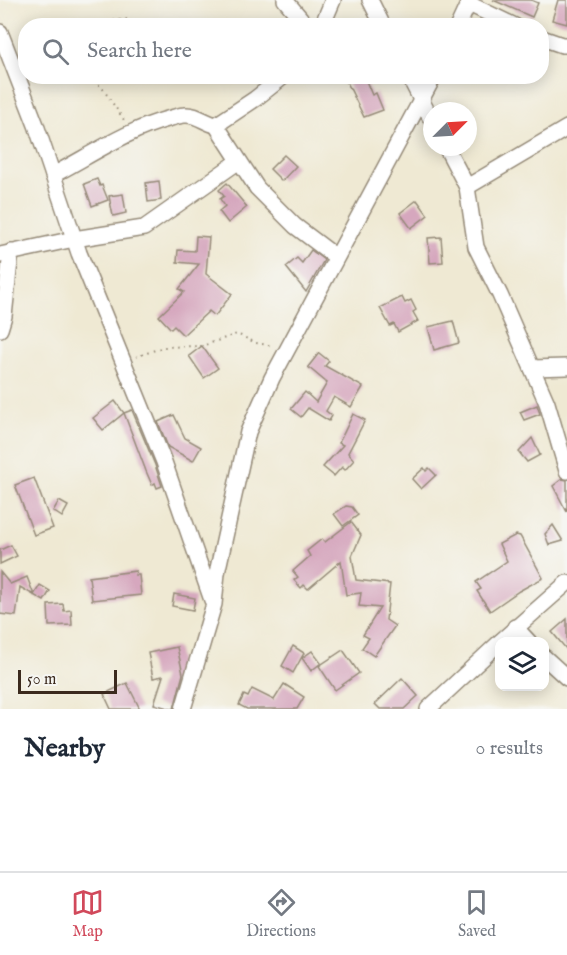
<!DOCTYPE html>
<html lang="en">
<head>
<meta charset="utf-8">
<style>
  body { margin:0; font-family:"IM FELL English",serif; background:#f2f2f3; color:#1f2937 }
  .controls { position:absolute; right:18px; bottom:18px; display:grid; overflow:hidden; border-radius:12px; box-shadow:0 3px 15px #0003 }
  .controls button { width:54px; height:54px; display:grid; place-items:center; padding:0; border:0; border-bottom:2px solid #e0e1e3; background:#fff; color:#1f2937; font:30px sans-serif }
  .compass { position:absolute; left:423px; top:102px; width:54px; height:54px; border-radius:50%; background:#fff; box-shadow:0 3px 15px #0003; rotate:66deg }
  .scale { position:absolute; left:18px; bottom:15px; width:99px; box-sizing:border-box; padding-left:6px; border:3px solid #3b2a1e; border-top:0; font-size:16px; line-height:21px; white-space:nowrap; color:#3b2a1e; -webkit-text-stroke:4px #f6f6f2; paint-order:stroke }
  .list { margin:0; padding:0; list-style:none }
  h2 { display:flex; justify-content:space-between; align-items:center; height:78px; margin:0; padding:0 24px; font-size:26px }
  h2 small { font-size:20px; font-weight:400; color:#747a83 }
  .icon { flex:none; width:33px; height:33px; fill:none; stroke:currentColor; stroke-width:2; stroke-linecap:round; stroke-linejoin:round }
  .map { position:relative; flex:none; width:567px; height:709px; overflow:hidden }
  .search { position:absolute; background:#fff; box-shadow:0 3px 15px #0003; left:18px; right:18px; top:18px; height:66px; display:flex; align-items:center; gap:15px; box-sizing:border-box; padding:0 21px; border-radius:24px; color:#747a83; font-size:22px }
  .sheet { height:162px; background:#fff }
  nav { display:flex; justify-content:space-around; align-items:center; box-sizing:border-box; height:84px; border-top:2px solid #e0e1e3; background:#fff; font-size:16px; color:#747a83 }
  nav a { display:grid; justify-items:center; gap:3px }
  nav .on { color:#d1495b }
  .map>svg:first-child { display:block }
  .building { fill:#d6a7be }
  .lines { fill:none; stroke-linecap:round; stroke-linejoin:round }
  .minor-casing { stroke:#958a78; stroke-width:18 }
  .path { stroke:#958a78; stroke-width:2; stroke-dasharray:1.5 4.5; stroke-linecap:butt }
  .minor { stroke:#fff; stroke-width:15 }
</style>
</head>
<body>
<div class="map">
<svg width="567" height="709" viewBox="0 0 567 709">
  <rect width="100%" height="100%" fill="#f6f6f2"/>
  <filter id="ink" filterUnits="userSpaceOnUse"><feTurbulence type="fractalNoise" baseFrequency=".0167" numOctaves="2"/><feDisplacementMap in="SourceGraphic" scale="12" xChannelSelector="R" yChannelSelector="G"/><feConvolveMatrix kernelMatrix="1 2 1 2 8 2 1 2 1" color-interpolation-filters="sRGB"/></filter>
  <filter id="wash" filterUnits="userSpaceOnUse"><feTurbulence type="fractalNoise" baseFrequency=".008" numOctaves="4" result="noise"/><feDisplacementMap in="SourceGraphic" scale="24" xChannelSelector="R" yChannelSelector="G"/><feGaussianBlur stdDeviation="1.35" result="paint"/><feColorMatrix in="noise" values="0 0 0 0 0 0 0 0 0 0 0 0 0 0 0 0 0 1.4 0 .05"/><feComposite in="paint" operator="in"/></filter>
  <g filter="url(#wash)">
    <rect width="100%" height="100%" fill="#efe9d3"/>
    <g id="blocks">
      <g class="building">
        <polygon points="493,0 531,0 538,3 532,17"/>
        <polygon points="558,0 567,0 567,24 552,20"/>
        <polygon points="344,76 364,76 372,95 376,93 383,110 364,117"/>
        <polygon points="284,155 296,166 282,181 270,169"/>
        <polygon points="97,179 100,186 102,185 108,200 92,206 84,184"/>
        <polygon points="159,181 161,200 148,202 146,183"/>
        <polygon points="227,183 247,207 228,223 219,211 225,206 220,199 224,196 219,190"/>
        <polygon points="123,194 126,213 113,216 109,196"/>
        <polygon points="417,200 428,215 411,228 400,213"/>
        <polygon points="196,236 209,237 206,274 232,294 215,316 209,311 183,335 174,326 171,329 159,316 184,292 179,289 199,264 177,262 178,250 195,251"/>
        <polygon points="441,237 443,262 430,263 428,238"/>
        <polygon points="311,250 324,260 306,292 286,267 297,258 302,263"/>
        <polygon points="402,297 405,303 411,300 416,310 413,312 418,321 398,332 394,324 390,326 380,308"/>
        <polygon points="453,321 459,343 434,350 428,327"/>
        <polygon points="202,346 218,368 204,378 189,356"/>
        <polygon points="319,353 329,361 325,366 363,387 351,407 334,397 326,411 332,416 329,421 308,408 301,417 291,409 305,392 316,402 327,383 308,367"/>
        <polygon points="115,401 124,413 103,430 93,418"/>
        <polygon points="537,405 540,414 524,420 520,412"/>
        <polygon points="132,410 155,465 162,486 157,488 155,483 152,485 146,471 124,413"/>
        <polygon points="353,414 365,420 348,453 354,460 345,470 342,467 334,476 323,467 343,445 339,443"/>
        <polygon points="174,415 185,438 201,447 193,461 168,447 158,422"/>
        <polygon points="532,438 540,455 527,462 519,452"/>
        <polygon points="424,468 426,471 429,468 436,475 421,489 412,479"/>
        <polygon points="34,478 53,528 34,535 15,485"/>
        <polygon points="562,479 567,480 567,512 553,486"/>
        <polygon points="59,501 68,506 62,517 53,511"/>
        <polygon points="346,506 352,507 358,515 343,526 334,514"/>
        <polygon points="351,522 361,535 352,556 356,580 390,584 386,620 395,626 374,656 362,648 369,638 363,635 380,608 359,606 361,593 346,595 341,561 308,589 304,585 301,588 294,580 298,577 293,571 310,556 307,551 322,539 325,542"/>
        <polygon points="553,525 563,541 549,545 545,534"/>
        <polygon points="516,535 520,536 543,578 519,591 490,611 477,591 481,589 476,582 507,561 499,544"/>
        <polygon points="11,545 17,556 0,564 0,550"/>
        <polygon points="136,571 135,575 139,575 141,595 92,600 89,577"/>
        <polygon points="0,572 10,584 27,577 34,595 40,585 50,591 44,601 20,587 16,616 0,614"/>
        <polygon points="174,594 195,598 193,610 172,606"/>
        <polygon points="63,604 64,611 71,610 72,625 49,626 48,605"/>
        <polygon points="567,619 567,650 552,632"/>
        <polygon points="293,646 304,653 293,673 282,666"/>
        <polygon points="177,647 183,674 174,709 171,709 154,704 163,676 153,678 148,653"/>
        <polygon points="343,650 359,673 335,690 319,666"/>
        <polygon points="312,651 321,663 311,671 302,658"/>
        <polygon points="402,678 418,696 404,709 380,709 375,704"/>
        <polygon points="127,683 140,709 111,709 104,694"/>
        <polygon points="284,684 304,697 297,709 247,709 239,705 244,695 248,697 252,689 274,700"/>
      </g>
    </g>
  </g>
  <g filter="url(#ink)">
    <use href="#blocks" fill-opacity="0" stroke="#958a78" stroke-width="1.5"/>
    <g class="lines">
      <g class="minor-casing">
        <g id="minor">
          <polyline points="285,0 307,26"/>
          <polyline points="370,0 383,26"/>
          <polyline points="469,4 515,26"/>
          <polyline points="322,26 333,0"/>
          <polyline points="458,26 470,0"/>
          <polyline points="0,32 36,125 79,253 164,462 212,600"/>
          <polyline points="542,38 562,45 567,45"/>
          <polyline points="409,76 432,121"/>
          <polyline points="216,125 257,188 295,226 336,257"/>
          <polyline points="446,147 467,187 476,247 500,295 547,403 567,471"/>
          <path d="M 53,175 C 91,155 129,129 171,118 C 175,117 181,115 185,115 C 197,114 205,123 216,125 L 255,99 L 284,76"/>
          <polyline points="467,187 567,128"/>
          <polyline points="0,255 74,239 144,228 239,161"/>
          <polyline points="0,329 4,316 11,252"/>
          <polyline points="532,368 567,367"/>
          <polyline points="515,627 529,642"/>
          <polyline points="500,642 567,583"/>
          <polyline points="544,657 567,678"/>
          <polyline points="183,709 214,604 217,573 248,432 272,378 434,76"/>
          <polyline points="428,709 500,642"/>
        </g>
      </g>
      <g class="path">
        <polyline points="103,26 111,21 130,19"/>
        <polyline points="90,76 103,89 124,120"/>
        <polyline points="136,357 163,347 202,346 237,334 256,343 273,346"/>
      </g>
      <use href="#minor" class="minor"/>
    </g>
  </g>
</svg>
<div class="controls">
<button><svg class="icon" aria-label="layers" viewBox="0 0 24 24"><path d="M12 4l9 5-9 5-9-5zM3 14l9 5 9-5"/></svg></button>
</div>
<svg class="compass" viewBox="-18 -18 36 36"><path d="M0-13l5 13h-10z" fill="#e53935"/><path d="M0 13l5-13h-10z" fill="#747a83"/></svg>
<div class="scale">50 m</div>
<div class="search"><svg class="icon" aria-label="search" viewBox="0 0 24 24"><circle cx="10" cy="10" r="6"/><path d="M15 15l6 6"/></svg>Search here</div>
</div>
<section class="sheet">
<h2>Nearby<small>0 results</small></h2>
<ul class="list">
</ul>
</section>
<nav>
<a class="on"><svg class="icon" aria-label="map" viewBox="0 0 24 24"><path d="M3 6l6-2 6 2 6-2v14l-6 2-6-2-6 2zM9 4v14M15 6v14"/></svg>Map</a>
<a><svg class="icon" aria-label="directions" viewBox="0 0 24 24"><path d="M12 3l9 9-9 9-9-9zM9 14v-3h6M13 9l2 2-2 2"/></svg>Directions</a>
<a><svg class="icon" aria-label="saved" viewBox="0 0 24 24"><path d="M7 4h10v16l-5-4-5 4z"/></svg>Saved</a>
</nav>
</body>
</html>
